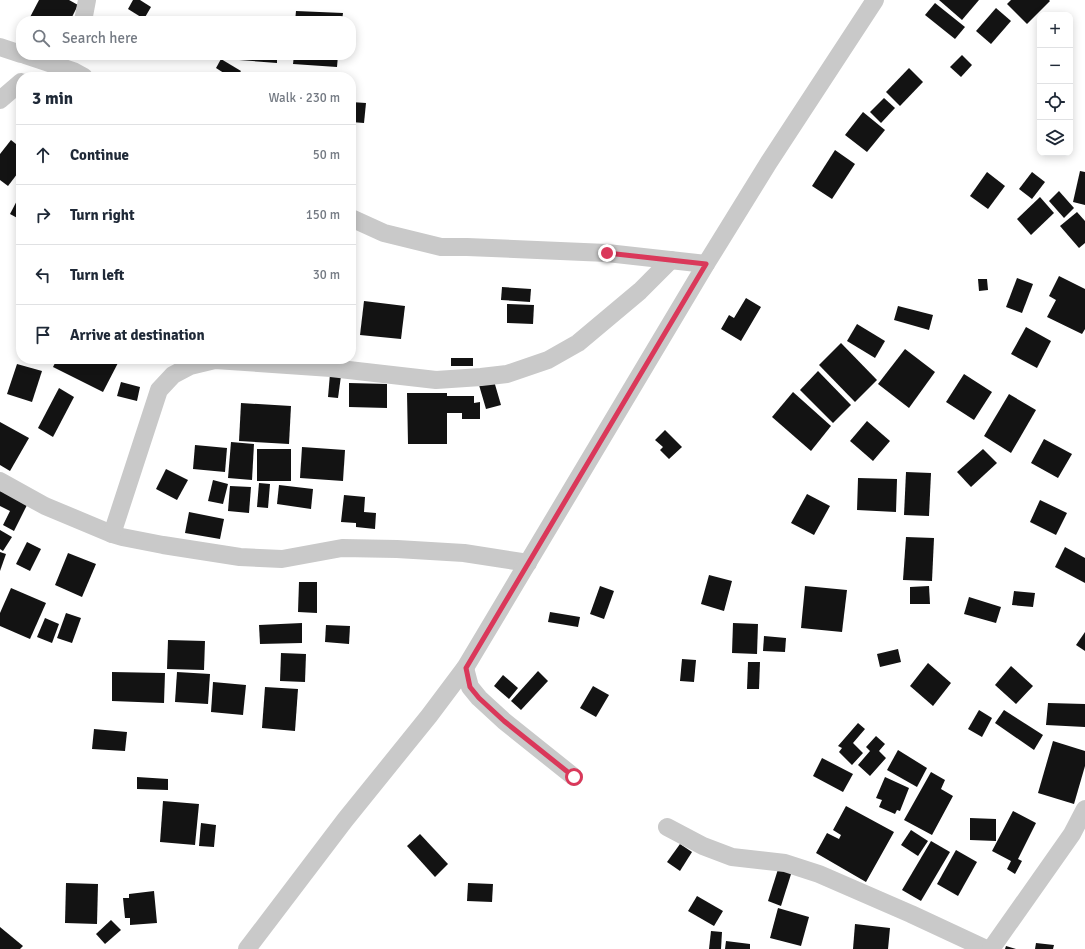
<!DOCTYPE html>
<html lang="en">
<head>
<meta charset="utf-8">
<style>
  body { margin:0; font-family:Signika,sans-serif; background:#f2f2f3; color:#1f2937 }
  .controls { position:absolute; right:12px; top:12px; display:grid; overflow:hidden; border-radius:8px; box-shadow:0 2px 10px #0003 }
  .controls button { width:36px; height:36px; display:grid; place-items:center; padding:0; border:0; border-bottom:1px solid #e0e1e3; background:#fff; color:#1f2937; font:20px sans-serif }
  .stop { position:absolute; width:12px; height:12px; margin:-9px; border:3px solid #da385a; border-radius:50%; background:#fff }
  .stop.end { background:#da385a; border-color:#fff; box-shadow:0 1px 4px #0008 }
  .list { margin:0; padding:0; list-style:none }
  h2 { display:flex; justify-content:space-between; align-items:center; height:52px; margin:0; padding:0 16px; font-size:17px }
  h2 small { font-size:13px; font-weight:400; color:#747a83 }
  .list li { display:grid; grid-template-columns:26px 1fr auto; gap:12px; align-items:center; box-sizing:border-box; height:60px; padding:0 16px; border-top:1px solid #e0e1e3 }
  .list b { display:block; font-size:15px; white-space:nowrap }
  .list em { font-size:13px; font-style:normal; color:#747a83 }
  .icon { flex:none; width:22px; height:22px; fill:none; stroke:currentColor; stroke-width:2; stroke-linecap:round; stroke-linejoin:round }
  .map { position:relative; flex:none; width:1085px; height:949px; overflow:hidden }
  .search { position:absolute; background:#fff; box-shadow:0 2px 10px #0003; left:16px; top:16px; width:340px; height:44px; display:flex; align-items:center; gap:10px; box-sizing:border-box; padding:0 14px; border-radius:16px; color:#747a83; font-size:15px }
  .panel { position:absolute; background:#fff; box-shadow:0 2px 10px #0003; left:16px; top:72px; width:340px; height:292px; border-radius:16px }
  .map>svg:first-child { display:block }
  .building { fill:#131313 }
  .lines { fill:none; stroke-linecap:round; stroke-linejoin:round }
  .minor { stroke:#c9c9c9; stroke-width:18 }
  .route { stroke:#da385a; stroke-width:5 }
</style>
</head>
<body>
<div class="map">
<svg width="1085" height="949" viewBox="0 0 1085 949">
  <rect width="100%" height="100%" fill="#fff"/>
  <g class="building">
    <polygon points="39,0 69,0 78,5 70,21 28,21"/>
    <polygon points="133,0 140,0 151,7 144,19 128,9"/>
    <polygon points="939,0 979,0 962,20"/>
    <polygon points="1011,0 1049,0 1050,1 1027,24 1007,4"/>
    <polygon points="935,3 965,27 955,39 925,15"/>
    <polygon points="996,8 1011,21 991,44 976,31"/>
    <polygon points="296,11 343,13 342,21 295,21"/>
    <polygon points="239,55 277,55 277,63 239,60"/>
    <polygon points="294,55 338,55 337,67 293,64"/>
    <polygon points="962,55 972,65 961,77 950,67"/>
    <polygon points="221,59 241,71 237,77 230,77 216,68"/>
    <polygon points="909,68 923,82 900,106 886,92"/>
    <polygon points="884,98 895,108 881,123 870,112"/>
    <polygon points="351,102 366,103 364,123 351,122"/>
    <polygon points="863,112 885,130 867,152 845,135"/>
    <polygon points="11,140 21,148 21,169 8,186 0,180 0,154"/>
    <polygon points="835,150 855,164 832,199 812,186"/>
    <polygon points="1080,171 1085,172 1085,205 1073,202"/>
    <polygon points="987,172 1005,186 988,209 970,196"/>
    <polygon points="1032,172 1045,182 1032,199 1019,189"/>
    <polygon points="1059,191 1074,208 1064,218 1049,201"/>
    <polygon points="21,193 21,220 10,214"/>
    <polygon points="1040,197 1054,213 1031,235 1017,219"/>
    <polygon points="1077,212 1085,221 1085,243 1079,248 1060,226"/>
    <polygon points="351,227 354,228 352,242 351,242"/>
    <polygon points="1059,276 1085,289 1085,329 1082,334 1047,317 1056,300 1049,296"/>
    <polygon points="1017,278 1033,284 1022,313 1006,307"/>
    <polygon points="978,279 987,279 988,290 979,291"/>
    <polygon points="502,287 531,289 530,302 501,300"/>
    <polygon points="746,298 761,307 741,341 721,329 729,315 734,318"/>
    <polygon points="364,301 405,306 401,339 360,335"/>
    <polygon points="507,304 534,305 533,324 507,323"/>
    <polygon points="898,306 933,315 929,330 894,320"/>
    <polygon points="857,324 885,341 875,358 847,341"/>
    <polygon points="1026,327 1051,341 1037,368 1011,354"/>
    <polygon points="841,343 877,380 855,402 819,365"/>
    <polygon points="905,349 935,372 909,408 878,384"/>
    <rect x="451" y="358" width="22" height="8"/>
    <polygon points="57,359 120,359 103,392 53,367"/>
    <polygon points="17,364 42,371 32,402 7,394"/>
    <polygon points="818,371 851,405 833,423 800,390"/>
    <polygon points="330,374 341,376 338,398 328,397"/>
    <polygon points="964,374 992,392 974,420 946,402"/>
    <polygon points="494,381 501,405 486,409 479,385"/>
    <polygon points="121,382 140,387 137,401 117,396"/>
    <polygon points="349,383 387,384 387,408 349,407"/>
    <polygon points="59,388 74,397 53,437 38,428"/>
    <polygon points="793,392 831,426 811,451 772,417"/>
    <polygon points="407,393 447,393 447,396 474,396 474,403 480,402 480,419 462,419 462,413 447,413 447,444 408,444"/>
    <polygon points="1009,394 1036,410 1011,453 984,436"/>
    <polygon points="241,403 291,406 289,444 239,441"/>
    <polygon points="867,421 890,441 873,461 850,441"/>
    <polygon points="0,422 29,438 10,471 0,465"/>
    <polygon points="665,430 682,447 669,459 660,450 663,447 655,440"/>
    <polygon points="1044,439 1072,454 1058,478 1031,463"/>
    <polygon points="231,442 254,444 252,480 228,478"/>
    <polygon points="195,445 227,448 225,472 193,469"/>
    <polygon points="302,447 345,450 343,481 300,478"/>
    <rect x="257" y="449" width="34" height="32"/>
    <polygon points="983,449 997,463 971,487 957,472"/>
    <polygon points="166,469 188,480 177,500 156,489"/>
    <polygon points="906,472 931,473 929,516 904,515"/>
    <polygon points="858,478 897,479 896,512 857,510"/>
    <polygon points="213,480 228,484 223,504 208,501"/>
    <polygon points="259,483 270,484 268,508 257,507"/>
    <polygon points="279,485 313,489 311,509 277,504"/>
    <polygon points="230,486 251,487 249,513 228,511"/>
    <polygon points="1,489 28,503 14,531 3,525 10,511 0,506 0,492"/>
    <polygon points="807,494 830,506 814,535 791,523"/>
    <polygon points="344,495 365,497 364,512 376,513 375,529 356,527 356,523 341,522"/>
    <polygon points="1040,500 1067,513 1056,535 1030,522"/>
    <polygon points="189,512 224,519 220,539 185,533"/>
    <polygon points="0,530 12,537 3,551 0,549"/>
    <polygon points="906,537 934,538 932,581 903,580"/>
    <polygon points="27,542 41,549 30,571 16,564"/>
    <polygon points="1065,547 1085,558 1085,583 1055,567"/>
    <polygon points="0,552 6,554 0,571"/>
    <polygon points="68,553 96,564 82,597 55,585"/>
    <polygon points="709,575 732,581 724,611 701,604"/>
    <polygon points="299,582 317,582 317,613 298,612"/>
    <polygon points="600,586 614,591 604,619 590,614"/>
    <polygon points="805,586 847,590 842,632 801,628"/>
    <polygon points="929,586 930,604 910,604 910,587"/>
    <polygon points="11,588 46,603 30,639 0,626 0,613"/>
    <polygon points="1014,591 1035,593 1033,607 1012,605"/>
    <polygon points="969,597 1001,607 996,623 964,614"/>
    <polygon points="550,612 580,617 578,627 548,622"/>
    <polygon points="66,613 81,618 72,643 57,638"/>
    <polygon points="45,618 59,624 52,643 37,637"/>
    <polygon points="302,623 302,643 260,644 259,625"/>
    <polygon points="733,623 758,624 757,654 732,653"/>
    <polygon points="326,625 350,626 349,644 325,642"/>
    <polygon points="1085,632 1085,651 1076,645"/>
    <polygon points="764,636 786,638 785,652 763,651"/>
    <polygon points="168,640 205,641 204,670 167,669"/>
    <polygon points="898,649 901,662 880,667 877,654"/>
    <polygon points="281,653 306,654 305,682 280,681"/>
    <polygon points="682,659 696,660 694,682 680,681"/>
    <polygon points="748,662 760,662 759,689 747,689"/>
    <polygon points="928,663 951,683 933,706 910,686"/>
    <polygon points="1011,666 1033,686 1016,704 995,685"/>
    <polygon points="538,671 548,681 521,710 511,701"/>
    <polygon points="112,672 165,673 164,703 112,701"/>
    <polygon points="177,672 210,674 208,704 175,702"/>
    <polygon points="503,675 518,688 509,699 494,686"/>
    <polygon points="213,682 246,685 243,715 211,712"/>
    <polygon points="593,686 609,695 596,717 580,708"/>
    <polygon points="265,687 298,689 295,731 262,728"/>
    <polygon points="1048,703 1085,704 1085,727 1046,725"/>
    <polygon points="979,710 992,718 982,737 968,729"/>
    <polygon points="1004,710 1043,735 1034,750 995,723"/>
    <polygon points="858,723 865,729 853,743 863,753 852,765 839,752 842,748 838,746"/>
    <polygon points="94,729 127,732 125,751 92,749"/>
    <polygon points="876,736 885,744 879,751 886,758 870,776 858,765 870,751 866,747"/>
    <polygon points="1053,741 1085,751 1085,766 1074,804 1038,793"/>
    <polygon points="898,750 927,768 917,787 887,770"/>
    <polygon points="822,758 853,774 843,792 813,776"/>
    <polygon points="931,772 945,780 941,789 953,796 932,835 904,820"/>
    <polygon points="137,777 168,779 168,790 137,789"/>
    <polygon points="885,777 909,788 900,811 897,810 895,814 879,807 882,800 876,798"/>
    <polygon points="163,801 199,804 195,845 160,842"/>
    <polygon points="846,806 894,832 866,882 816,853 827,833 839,839 841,835 833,830"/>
    <polygon points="1013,811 1036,823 1018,859 1022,861 1015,874 1007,869 1011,861 992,851"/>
    <polygon points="970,818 996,819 996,841 970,840"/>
    <polygon points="201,823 216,825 214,847 199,846"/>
    <polygon points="911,830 928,841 918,856 901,845"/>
    <polygon points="420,834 448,864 435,877 407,846"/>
    <polygon points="931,841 950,852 921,901 902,890"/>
    <polygon points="680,844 692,852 680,871 667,862"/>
    <polygon points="956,850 977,862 958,896 937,884"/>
    <polygon points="779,866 792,871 781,906 768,901"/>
    <polygon points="66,883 98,884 97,924 65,923"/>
    <polygon points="468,883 493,884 492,902 467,901"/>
    <polygon points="154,891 157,923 130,925 130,918 125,918 123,898 129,898 129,894"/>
    <polygon points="697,896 723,911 714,926 688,911"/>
    <polygon points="778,908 809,917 801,946 770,938"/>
    <polygon points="111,920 121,930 105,944 96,934"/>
    <polygon points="855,924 890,928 888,949 853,949"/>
    <polygon points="0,927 23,946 20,949 0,949"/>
    <polygon points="711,931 722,932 721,949 709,949"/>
    <polygon points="726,941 750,944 750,949 725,949"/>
    <polygon points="1036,943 1054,945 1053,949 1035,949"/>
    <polygon points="1006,946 1016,949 1005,949"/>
  </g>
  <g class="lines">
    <g class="minor">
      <polyline points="83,21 87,0"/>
      <polyline points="0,47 21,54"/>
      <polyline points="25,55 73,71 84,77"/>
      <polyline points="0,100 21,82"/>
      <polyline points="351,218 384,233 441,247 467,247 607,253 706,264"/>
      <polyline points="0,481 45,506 112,534 122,537 163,545 240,557 282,559 342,548 397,549 464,553 528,563"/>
      <polyline points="112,534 159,390 173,375 190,366 215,360 331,368 436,380 481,377 507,374 548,360 578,343 640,291 671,260"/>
      <polyline points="465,668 470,687 479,698 504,721 574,777"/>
      <polyline points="667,827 703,846 732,857 785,863 819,874 911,914 986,949"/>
      <polyline points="247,949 345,820 429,716 465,668 706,264 769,162 875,0"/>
      <polyline points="991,949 1072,834 1085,809"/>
    </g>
  </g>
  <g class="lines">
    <polyline class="route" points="574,777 504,721 479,698 470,687 466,668 706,264 607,253"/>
  </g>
</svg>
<div class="controls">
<button>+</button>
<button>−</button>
<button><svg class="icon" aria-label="locate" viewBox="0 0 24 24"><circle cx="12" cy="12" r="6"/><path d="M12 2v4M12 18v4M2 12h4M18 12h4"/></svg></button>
<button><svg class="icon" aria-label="layers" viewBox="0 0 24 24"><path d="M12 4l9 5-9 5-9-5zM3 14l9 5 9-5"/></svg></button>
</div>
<div class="stop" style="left:574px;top:777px"></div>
<div class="stop end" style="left:607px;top:253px"></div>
<div class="search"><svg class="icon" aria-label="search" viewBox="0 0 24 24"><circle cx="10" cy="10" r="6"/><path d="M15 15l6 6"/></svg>Search here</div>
<section class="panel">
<h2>3 min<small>Walk · 230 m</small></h2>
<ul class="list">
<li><svg class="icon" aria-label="ahead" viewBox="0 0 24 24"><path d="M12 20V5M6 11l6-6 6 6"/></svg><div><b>Continue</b></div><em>50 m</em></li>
<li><svg class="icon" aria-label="right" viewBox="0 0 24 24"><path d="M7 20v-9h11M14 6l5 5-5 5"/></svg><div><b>Turn right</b></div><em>150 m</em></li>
<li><svg class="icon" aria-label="left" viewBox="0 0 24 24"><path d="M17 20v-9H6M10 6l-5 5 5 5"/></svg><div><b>Turn left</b></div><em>30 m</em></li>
<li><svg class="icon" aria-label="arrive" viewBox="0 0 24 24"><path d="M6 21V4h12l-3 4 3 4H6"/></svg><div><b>Arrive at destination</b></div></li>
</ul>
</section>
</div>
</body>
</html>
